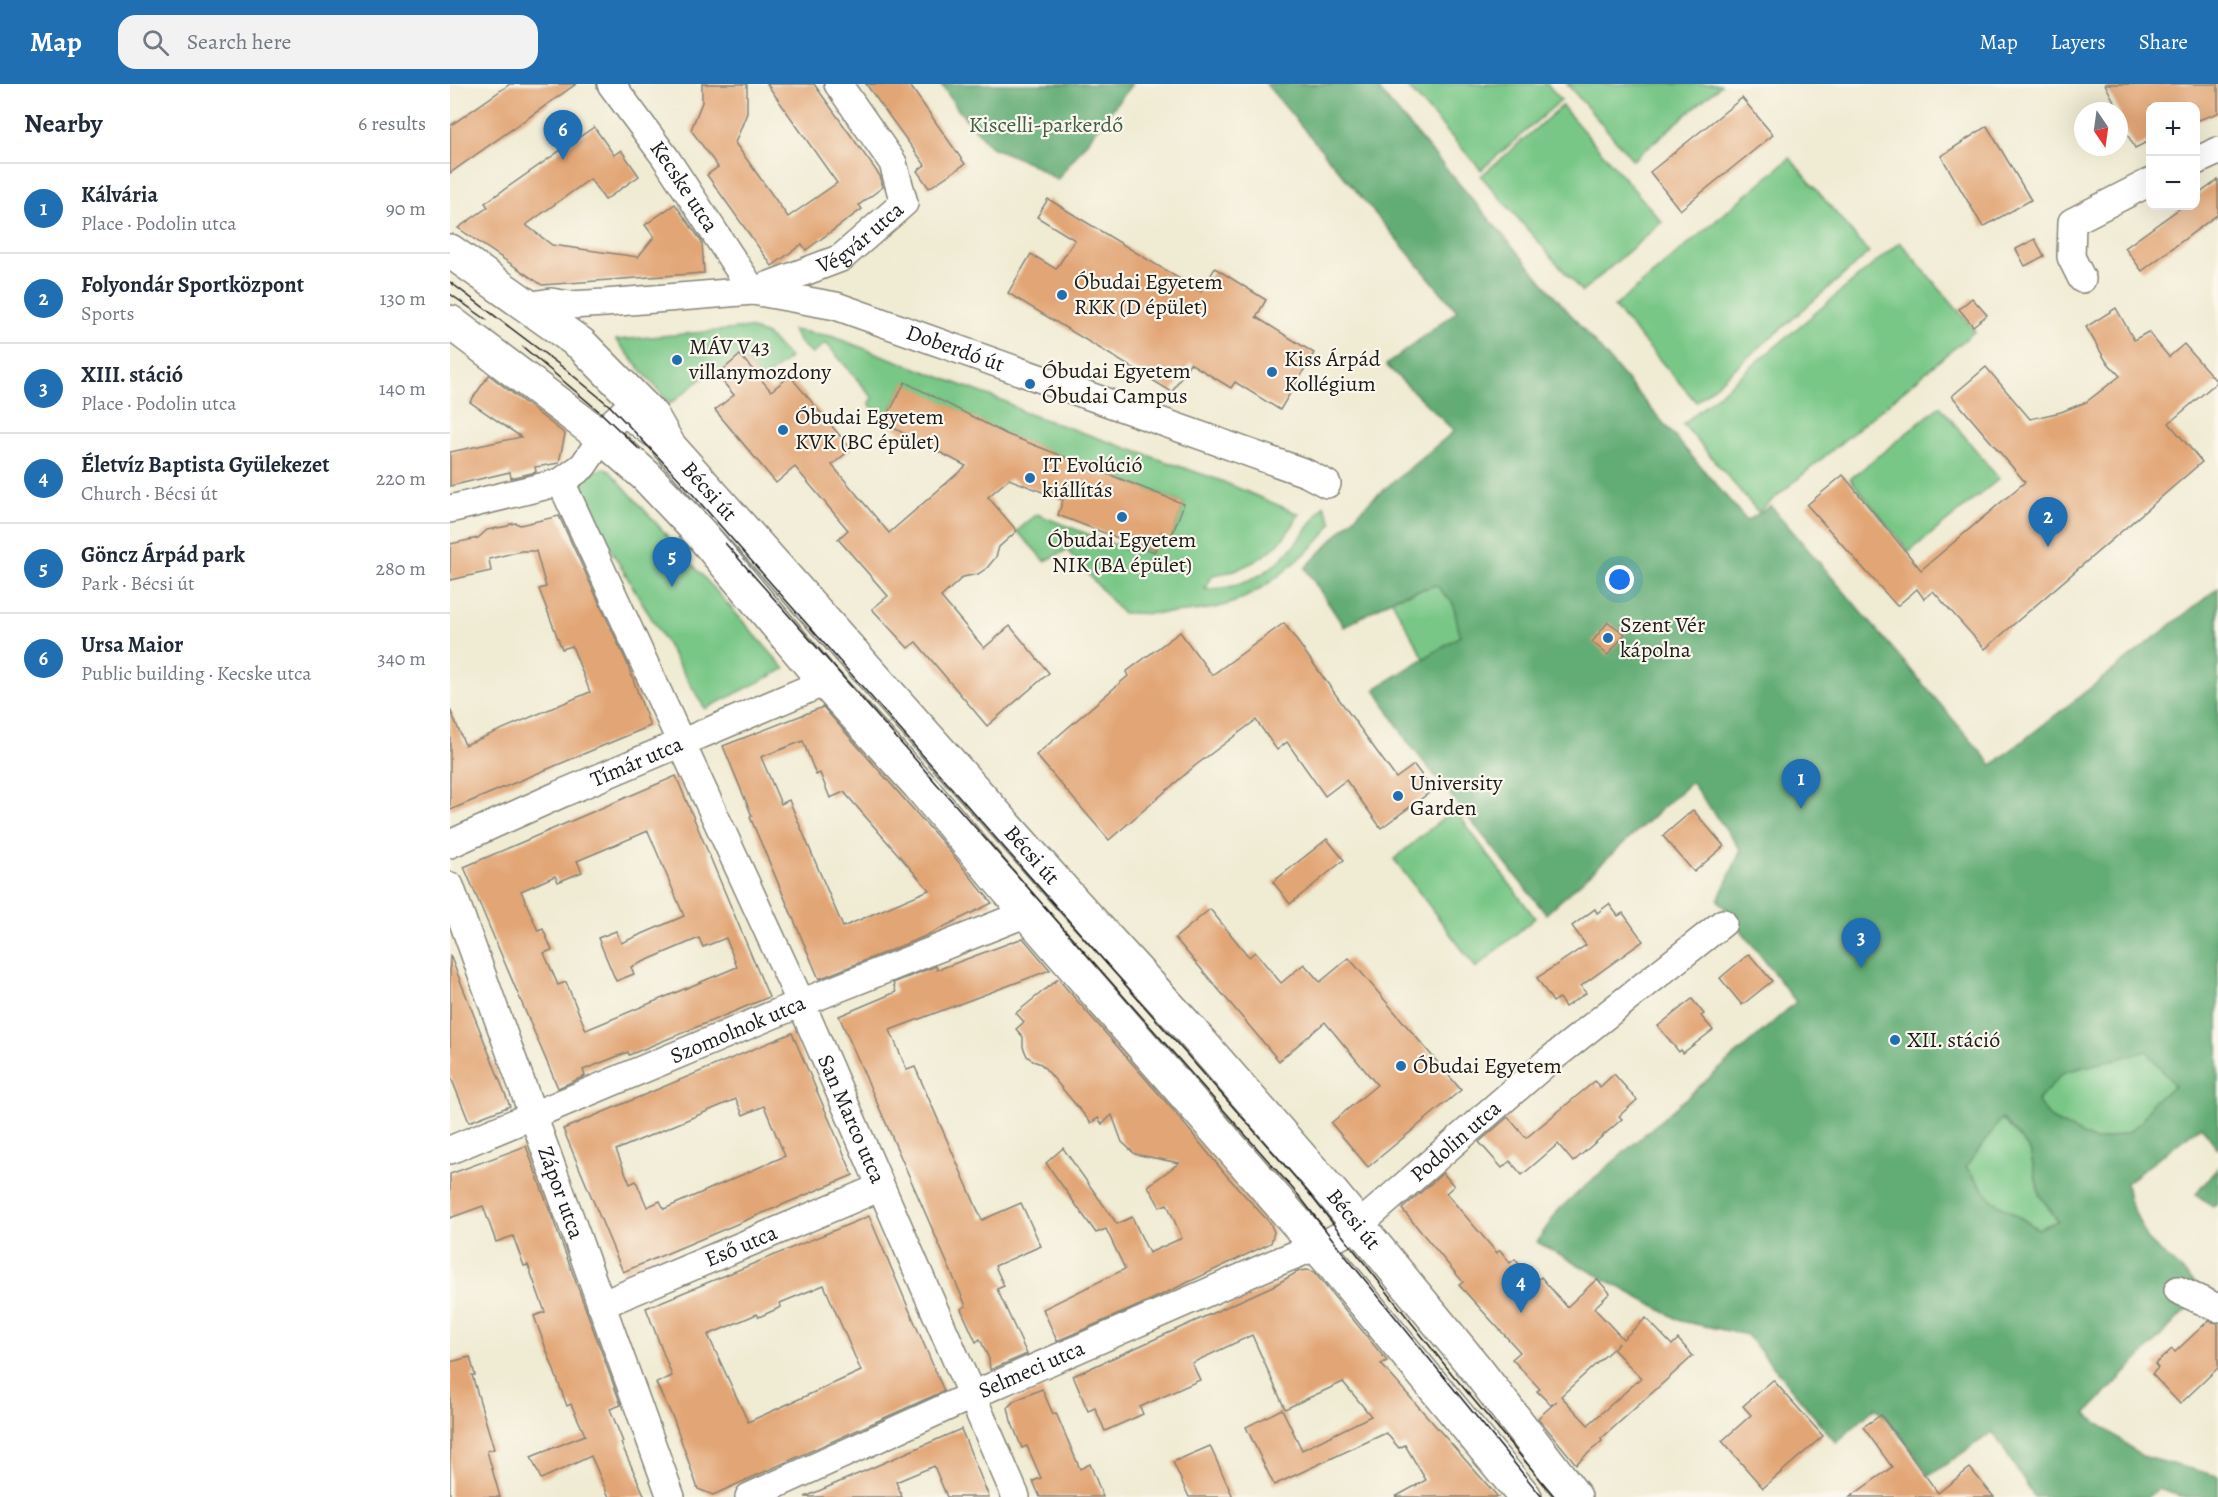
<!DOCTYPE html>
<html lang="en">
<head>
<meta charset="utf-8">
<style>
  body { margin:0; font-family:Alegreya,serif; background:#f2f2f3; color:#1f2937 }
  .controls { position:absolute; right:18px; top:18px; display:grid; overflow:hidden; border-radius:12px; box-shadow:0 6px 24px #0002 }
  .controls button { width:54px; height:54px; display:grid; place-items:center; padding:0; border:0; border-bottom:2px solid #e0e1e3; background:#fff; color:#1f2937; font:30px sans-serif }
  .compass { position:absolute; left:1624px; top:18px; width:54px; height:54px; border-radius:50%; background:#fff; box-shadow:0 6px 24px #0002; rotate:167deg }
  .you { position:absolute; left:1170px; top:496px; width:21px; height:21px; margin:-15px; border:4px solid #fff; border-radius:50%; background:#1a73e8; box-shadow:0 0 0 9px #1a73e833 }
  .badge { display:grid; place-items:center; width:39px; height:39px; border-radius:50%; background:#1f6fb2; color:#fff; font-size:20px; font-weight:700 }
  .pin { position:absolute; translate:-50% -50px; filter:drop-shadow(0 2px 3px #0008) }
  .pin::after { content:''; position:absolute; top:32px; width:21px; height:18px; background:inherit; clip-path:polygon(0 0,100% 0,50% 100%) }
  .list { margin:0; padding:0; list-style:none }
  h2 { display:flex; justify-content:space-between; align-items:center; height:78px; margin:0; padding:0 24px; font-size:26px }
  h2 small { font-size:20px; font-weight:400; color:#747a83 }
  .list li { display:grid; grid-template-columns:39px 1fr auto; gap:18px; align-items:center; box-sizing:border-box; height:90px; padding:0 24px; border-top:2px solid #e0e1e3 }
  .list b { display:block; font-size:22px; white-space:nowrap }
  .list p { margin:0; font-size:20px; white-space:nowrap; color:#747a83 }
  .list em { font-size:20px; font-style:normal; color:#747a83 }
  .icon { flex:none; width:33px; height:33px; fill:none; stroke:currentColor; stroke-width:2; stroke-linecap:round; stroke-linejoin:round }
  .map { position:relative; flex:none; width:1768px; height:1413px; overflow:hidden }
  header { display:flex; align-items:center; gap:36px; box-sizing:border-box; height:84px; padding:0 30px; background:#1f6fb2; color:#fff }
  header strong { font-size:28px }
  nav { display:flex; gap:33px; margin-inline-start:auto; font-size:21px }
  .search { width:420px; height:54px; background:#f2f2f3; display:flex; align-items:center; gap:15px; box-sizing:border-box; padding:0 21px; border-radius:18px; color:#747a83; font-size:22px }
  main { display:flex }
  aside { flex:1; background:#fff }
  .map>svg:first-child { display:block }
  .green { fill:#79c787; stroke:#4a7252; stroke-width:1.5 }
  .forest { fill:#62ac74; stroke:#3f6448; stroke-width:1.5; fill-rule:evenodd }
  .building { fill:#e2a574; fill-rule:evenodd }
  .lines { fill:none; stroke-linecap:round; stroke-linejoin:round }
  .street-casing { stroke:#868478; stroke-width:30 }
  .secondary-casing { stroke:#868478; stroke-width:36 }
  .street { stroke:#fff; stroke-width:27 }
  .secondary { stroke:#fff; stroke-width:33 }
  .tram { stroke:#1c1c1c; stroke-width:1.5 }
  .poi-dot { fill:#1f6fb2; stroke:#fbf7ec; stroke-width:2 }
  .labels { text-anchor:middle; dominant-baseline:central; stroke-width:4.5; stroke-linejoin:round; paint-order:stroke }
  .park-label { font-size:22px; fill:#416047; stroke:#fbf7ec }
  .street-label { font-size:22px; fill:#1c1c1c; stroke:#fbf7ec }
  .poi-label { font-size:22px; fill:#1c1c1c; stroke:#fbf7ec; text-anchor:start }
</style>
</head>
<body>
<header>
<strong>Map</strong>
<div class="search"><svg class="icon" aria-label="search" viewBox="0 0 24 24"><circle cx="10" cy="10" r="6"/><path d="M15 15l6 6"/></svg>Search here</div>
<nav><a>Map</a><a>Layers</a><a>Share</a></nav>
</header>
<main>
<aside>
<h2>Nearby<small>6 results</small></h2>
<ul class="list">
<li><span class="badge">1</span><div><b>Kálvária</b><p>Place · Podolin utca</p></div><em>90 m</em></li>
<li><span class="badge">2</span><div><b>Folyondár Sportközpont</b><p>Sports</p></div><em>130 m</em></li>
<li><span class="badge">3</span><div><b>XIII. stáció</b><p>Place · Podolin utca</p></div><em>140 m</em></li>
<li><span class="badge">4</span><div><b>Életvíz Baptista Gyülekezet</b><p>Church · Bécsi út</p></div><em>220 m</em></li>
<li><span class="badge">5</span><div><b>Göncz Árpád park</b><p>Park · Bécsi út</p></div><em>280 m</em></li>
<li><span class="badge">6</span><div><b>Ursa Maior</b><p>Public building · Kecske utca</p></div><em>340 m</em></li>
</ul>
</aside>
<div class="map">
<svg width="1768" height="1413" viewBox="0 0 1768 1413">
  <rect width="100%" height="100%" fill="#fbf7ec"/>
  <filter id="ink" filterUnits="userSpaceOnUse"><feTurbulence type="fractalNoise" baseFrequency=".0167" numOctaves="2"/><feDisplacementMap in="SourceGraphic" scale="12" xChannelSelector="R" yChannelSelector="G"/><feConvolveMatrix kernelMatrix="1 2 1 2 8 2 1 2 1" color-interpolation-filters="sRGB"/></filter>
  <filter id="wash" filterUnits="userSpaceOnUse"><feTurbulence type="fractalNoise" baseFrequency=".008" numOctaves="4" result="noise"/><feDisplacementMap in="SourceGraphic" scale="24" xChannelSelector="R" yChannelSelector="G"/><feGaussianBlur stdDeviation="1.35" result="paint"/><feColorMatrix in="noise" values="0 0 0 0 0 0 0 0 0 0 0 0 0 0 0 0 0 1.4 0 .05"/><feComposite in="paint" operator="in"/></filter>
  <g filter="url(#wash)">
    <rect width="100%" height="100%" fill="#f0ebd3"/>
    <g class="green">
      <polygon points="955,0 1097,0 1111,16 1031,86"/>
      <polygon points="1117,0 1270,0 1271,1 1183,76"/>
      <polygon points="1112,22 1212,138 1132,208 1031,92"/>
      <polygon points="1340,74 1419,169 1246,318 1164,223"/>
      <polygon points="1450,158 1525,247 1308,428 1233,340"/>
      <polygon points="299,244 317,251 340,274 312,296 290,271 265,294 260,288 220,320 166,256"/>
      <path d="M 342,246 L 381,252 L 556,318 L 573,328 L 769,396 L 849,430 C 833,464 801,486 763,491 L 755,505 C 815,506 844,465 874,421 L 882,439 C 873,455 858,468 844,479 C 826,495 805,511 782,519 C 753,530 703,530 672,529 L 617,466 L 595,477 L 567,447 L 587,430 L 678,466 L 681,460 L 703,468 L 710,452 L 720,456 L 734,420 L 557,351 L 455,299 L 433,339 L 419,319 L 423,314 L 376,259 L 362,270 L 349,258 Z"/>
      <polygon points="1490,322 1549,395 1459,468 1400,395"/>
      <polygon points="153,384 160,387 335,585 255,625 121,398"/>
      <polygon points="986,501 1003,519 1011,552 975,576 941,515"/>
      <polygon points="1004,725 1085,834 1026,884 944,775"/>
      <polygon points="1698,967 1725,1002 1704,1017 1692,1037 1677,1049 1645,1058 1601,1035 1587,1017 1614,988"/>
      <polygon points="1551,1034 1580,1066 1589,1110 1608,1137 1588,1145 1542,1116 1516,1083"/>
    </g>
    <g class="forest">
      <polygon points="491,0 682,0 607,96 580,79 541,63 509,27"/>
      <path d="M 816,0 L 924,0 L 1297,437 L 1321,422 L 1542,681 L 1768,504 L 1768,1065 L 1751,1042 L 1676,1099 L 1679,1116 L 1698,1156 L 1754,1207 L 1636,1330 L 1692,1372 L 1768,1392 L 1768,1413 L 1734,1413 L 1708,1405 L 1698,1413 L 1584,1413 L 1543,1348 L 1479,1392 L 1458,1361 L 1426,1323 L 1386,1359 L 1297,1251 L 1231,1237 L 1087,1158 L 1108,1126 L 1346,918 L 1268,816 L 1291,766 L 1241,698 L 1096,830 L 957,657 L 925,605 L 1010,552 L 1003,519 L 986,501 L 948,512 L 894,543 L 855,484 L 920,417 L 1004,347 L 936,281 L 1007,227 ZM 1697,967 L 1725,1002 L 1703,1017 L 1692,1037 L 1677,1049 L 1645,1057 L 1601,1035 L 1587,1017 L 1614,988 ZM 1552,1034 L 1580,1066 L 1589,1110 L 1608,1137 L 1588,1145 L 1542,1116 L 1516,1083 Z"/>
      <polygon points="1768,1083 1768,1119 1762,1122 1746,1110"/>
    </g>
    <g id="blocks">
      <g class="building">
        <polygon points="60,0 126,0 0,89 0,42"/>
        <polygon points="252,0 297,0 297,29 285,59 338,133 387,99 317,0 364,0 430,92 433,103 409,121 412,125 356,166 352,160 322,182 257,91 268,83 241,46 252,18"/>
        <polygon points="416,0 459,0 515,80 479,104 467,87 475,81"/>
        <polygon points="1655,0 1768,0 1768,29 1746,37 1746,22 1701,22 1701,56 1685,64 1671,39 1669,27"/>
        <polygon points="1292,14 1323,51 1230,126 1200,88"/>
        <polygon points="1537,42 1581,116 1533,143 1491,72"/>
        <polygon points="144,43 164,71 171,66 189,92 155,116 140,95 76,141 102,161 188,173 204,153 195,141 225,120 252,158 254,189 92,201 8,144 38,123 35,119"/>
        <polygon points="1768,96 1768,130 1692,187 1675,164 1733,122 1746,122 1746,112"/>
        <polygon points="598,115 751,208 765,184 816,216 806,233 864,269 830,326 785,298 781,304 740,279 722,308 558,209 581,170 606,185 625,156 587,133"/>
        <polygon points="1585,155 1594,172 1575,182 1566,165"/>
        <polygon points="1522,214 1537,231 1523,242 1509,225"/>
        <polygon points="1666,224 1684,256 1698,248 1719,273 1734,260 1767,298 1719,339 1752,378 1535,565 1483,507 1474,515 1467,505 1447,522 1357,421 1393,391 1471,486 1575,398 1502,312 1536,283 1580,335 1611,328 1636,318 1670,292 1656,277 1636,243"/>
        <polygon points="290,271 321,307 340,292 401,365 382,381 439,449 516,382 434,339 455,298 556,350 734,420 720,456 710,452 704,468 608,431 613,416 559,395 538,413 567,447 549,463 546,473 537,484 528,490 513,493 491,513 534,564 560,542 599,589 537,642 466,558 458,564 422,525 438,512 388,455 398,446 345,383 326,399 265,326 284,311 267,291"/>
        <polygon points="39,291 115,350 109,379 85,383 86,388 61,394 60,388 0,402 0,368 71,353 20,318"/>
        <polygon points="109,432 177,579 200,642 0,726 0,625 15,661 140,608 122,562 112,565 89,505 96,503 86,467 71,467 39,475 41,487 0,496 0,460 28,454 37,446 58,442 60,440 66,439 70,441"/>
        <polygon points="1158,538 1175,550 1158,571 1142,558"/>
        <polygon points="834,539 946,694 964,681 983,706 931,744 896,696 875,712 837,658 827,666 806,636 746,681 659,756 586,671 678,592 676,588 730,548 762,591"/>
        <path d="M 373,623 L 493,759 L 542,819 L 473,853 L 369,895 L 300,733 L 302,732 L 273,662 ZM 353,657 L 366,691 L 370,689 L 380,714 L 394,708 L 479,806 L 393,843 L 339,716 L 331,720 L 311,673 Z"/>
        <path d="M 226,692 L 319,913 L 179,971 L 178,968 L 133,986 L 135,992 L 108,1004 L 14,783 ZM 198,747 L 234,832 L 171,859 L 166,847 L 148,854 L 166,897 L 184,890 L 181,883 L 249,854 L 253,863 L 276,854 L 287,883 L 136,946 L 116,898 L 108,901 L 94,869 L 102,866 L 93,845 L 88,847 L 71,807 L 105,792 L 108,798 L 132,788 L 127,777 Z"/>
        <polygon points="1243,726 1274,762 1244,788 1213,752"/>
        <polygon points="877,755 894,776 840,820 823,798"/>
        <polygon points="1159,820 1168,832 1173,829 1193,857 1131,902 1136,909 1115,923 1109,914 1103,918 1087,894 1136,861 1122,842 1145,825 1147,829"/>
        <polygon points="760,825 799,873 805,868 831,899 854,880 870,898 899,874 1011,1006 918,1083 881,1039 927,1001 875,938 829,977 725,854"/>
        <polygon points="573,854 600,886 440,946 457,986 465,983 532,1136 571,1119 591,1162 545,1182 554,1202 547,1205 577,1270 540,1286 539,1275 530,1255 526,1258 511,1225 516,1222 389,932 446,908 443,899 486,882 487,886"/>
        <polygon points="1299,870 1322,897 1292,921 1270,894"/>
        <polygon points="0,871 60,1022 19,1038 0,991"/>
        <polygon points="608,895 723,1026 776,1091 820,1139 824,1148 821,1159 690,1221 607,1257 593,1225 675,1185 656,1145 646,1149 596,1079 613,1064 667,1140 682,1133 699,1169 732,1154 717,1120 710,1123 698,1102 729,1079 685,1070 672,1058 662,1031 652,1040 648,1034 641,1039 600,990 591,980 583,977 577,972 573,963 573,953 566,945 574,938 566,929"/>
        <polygon points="1242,915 1254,930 1251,932 1263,946 1233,969 1231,966 1229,968 1208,942"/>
        <path d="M 342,949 L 403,1091 L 173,1188 L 113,1045 ZM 286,1015 L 293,1031 L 314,1022 L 335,1072 L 214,1125 L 210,1117 L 197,1123 L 186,1097 L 180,1100 L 166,1066 Z"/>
        <polygon points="1164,990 1187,1016 1169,1032 1172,1035 1123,1078 1108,1060 1072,1091 1060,1077 1052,1084 1029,1058 1058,1033 1076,1054 1145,997 1150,1003"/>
        <polygon points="76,1062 171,1321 160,1325 173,1358 171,1359 195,1413 159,1413 141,1372 91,1395 81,1373 135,1351 121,1320 117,1322 84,1232 95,1228 78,1181 74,1182 63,1152 46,1158 33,1122 0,1134 0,1090"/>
        <path d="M 993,1089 L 1004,1102 L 996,1109 L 1047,1169 L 1050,1166 L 1060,1179 L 1065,1175 L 1084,1199 L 1091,1193 L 1117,1223 L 1147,1195 L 1160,1209 L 1144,1224 L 1173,1255 L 1196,1234 L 1222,1261 L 1228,1255 L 1243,1272 L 1151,1355 L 1152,1357 L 1126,1380 L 1088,1334 L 1107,1317 L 1101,1321 L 1087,1307 L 1090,1305 L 1062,1275 L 1070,1268 L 1009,1201 L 1013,1198 L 952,1125 ZM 1169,1259 L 1163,1265 L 1191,1294 L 1138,1341 L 1111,1312 Z"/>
        <path d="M 419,1132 L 494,1307 L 263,1411 L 248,1405 L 224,1336 L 206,1299 L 222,1292 L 196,1224 ZM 374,1201 L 411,1287 L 298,1338 L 258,1251 L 307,1230 L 309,1233 L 331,1223 L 330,1219 Z"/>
        <polygon points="857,1186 864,1188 937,1277 931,1280 1048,1413 945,1413 976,1396 955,1361 949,1364 936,1349 824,1401 796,1343 832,1325 852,1366 921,1332 893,1298 835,1325 802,1251 742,1279 750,1296 690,1323 693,1330 655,1347 645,1324 638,1327 623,1292 825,1201 849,1187"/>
        <polygon points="1758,1237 1768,1239 1768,1284 1730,1320 1702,1290 1708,1284 1705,1280 1722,1265 1725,1268"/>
        <polygon points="20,1273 25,1291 22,1291 44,1365 37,1367 50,1413 0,1413 0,1278"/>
        <polygon points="1323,1296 1373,1352 1313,1404 1272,1357 1301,1331 1293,1322"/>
        <polygon points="592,1305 603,1330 606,1329 630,1385 640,1380 653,1413 590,1413 583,1397 591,1394 577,1362 572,1364 561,1337 558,1323 564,1317"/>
        <polygon points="1431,1331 1488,1409 1520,1384 1544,1413 1400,1413 1442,1383 1413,1343"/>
        <polygon points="511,1345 539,1413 497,1413 484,1382 446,1398 452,1413 355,1413"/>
        <polygon points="760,1362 783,1413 739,1413 723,1378"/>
      </g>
    </g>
  </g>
  <g filter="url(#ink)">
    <use href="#blocks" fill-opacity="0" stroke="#868478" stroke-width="1.5"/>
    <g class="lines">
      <g class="street-casing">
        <g id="street">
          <path id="s1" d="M 161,0 L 215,73 L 303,207"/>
          <polyline points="1746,77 1768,67"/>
          <polyline points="1632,195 1621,173 1622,138 1700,98"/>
          <path id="s2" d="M 304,207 L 391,174 L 454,119 L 443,79 L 388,0"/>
          <path id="s3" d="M 77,222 L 101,218 L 120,221 L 155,219 L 303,207 L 386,222 L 856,389 L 877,400"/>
          <path id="s4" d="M 111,398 L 351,919 L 566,1413"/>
          <polyline points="0,425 111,398 133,382 162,339 174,328 204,350"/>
          <path id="s5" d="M 0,760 L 113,709 L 375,598"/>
          <path id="s6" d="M 0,802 L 221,1413"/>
          <path id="s7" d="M 0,1066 L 351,919 L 577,829"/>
          <polyline points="1728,1206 1768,1224"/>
          <path id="s8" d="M 151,1221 L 431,1103"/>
          <path id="s9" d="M 299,1413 L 523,1311 L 820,1181 L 882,1156 L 909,1141 L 1096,979 L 1273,839"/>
        </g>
      </g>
      <g class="secondary-casing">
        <g id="secondary">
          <path id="s10" d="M 0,167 L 131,260 L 202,332 L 219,362 L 620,814 L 734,939 L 882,1109 L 1027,1286 L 1125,1413"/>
          <polyline points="0,238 152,353 196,392 250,449 375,598 469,701 577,829 885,1183 1075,1413"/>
        </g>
      </g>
      <use href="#street" class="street"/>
      <use href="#secondary" class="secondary"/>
      <g class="tram">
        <polyline points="0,198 115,285 160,322 230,396 858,1108 1002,1290 1105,1413"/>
        <polyline points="0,210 37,236"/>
        <polyline points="73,263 150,328 190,366"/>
        <polyline points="275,459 850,1113 897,1174 1092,1413"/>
      </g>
    </g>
  </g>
  <g class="poi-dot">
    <circle cx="612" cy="211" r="6"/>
    <circle cx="227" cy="276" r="6"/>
    <circle cx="822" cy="288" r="6"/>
    <circle cx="580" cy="300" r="6"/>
    <circle cx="333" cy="346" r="6"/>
    <circle cx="580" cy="394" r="6"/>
    <circle cx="672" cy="433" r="6"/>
    <circle cx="1158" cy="554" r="6"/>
    <circle cx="948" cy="712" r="6"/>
    <circle cx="1445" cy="956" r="6"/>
    <circle cx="951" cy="982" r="6"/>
  </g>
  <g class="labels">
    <g class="park-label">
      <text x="596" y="41">Kiscelli-parkerdő</text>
    </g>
    <g class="street-label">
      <text stroke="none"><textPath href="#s1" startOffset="126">Kecske utca</textPath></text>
      <text stroke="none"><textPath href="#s2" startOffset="120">Végvár utca</textPath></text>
      <text stroke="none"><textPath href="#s3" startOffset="438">Doberdó út</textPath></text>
      <text stroke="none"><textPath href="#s10" startOffset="357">Bécsi út</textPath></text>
      <text stroke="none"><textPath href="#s5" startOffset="204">Tímár utca</textPath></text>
      <text stroke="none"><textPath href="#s10" startOffset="843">Bécsi út</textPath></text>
      <text stroke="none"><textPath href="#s7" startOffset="312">Szomolnok utca</textPath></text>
      <text stroke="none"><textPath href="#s4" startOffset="700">San Marco utca</textPath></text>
      <text stroke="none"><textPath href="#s9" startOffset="796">Podolin utca</textPath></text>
      <text stroke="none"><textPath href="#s6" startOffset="326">Zápor utca</textPath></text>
      <text stroke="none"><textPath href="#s10" startOffset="1329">Bécsi út</textPath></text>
      <text stroke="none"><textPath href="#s8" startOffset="152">Eső utca</textPath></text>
      <text stroke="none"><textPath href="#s9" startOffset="310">Selmeci utca</textPath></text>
    </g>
    <g class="poi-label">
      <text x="624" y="198">Óbudai Egyetem<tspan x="624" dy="25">RKK (D épület)</tspan></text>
      <text x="239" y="263">MÁV V43<tspan x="239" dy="25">villanymozdony</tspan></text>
      <text x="834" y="275">Kiss Árpád<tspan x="834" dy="25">Kollégium</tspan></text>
      <text x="592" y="287">Óbudai Egyetem<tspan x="592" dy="25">Óbudai Campus</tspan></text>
      <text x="345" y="333">Óbudai Egyetem<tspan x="345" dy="25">KVK (BC épület)</tspan></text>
      <text x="592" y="381">IT Evolúció<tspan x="592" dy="25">kiállítás</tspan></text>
      <text x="672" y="456" text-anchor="middle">Óbudai Egyetem<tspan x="672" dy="25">NIK (BA épület)</tspan></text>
      <text x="1170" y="541">Szent Vér<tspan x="1170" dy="25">kápolna</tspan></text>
      <text x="960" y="699">University<tspan x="960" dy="25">Garden</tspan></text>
      <text x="1457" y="956">XII. stáció</text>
      <text x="963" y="982">Óbudai Egyetem</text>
    </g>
  </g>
</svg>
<div class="controls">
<button>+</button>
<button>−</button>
</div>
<svg class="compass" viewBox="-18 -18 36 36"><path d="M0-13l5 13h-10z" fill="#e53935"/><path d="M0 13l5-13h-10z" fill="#747a83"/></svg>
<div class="you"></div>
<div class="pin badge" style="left:1351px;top:725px">1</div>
<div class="pin badge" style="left:1598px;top:463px">2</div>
<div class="pin badge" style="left:1411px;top:884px">3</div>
<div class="pin badge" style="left:1071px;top:1229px">4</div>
<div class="pin badge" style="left:222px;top:503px">5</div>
<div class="pin badge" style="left:113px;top:76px">6</div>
</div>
</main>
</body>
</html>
